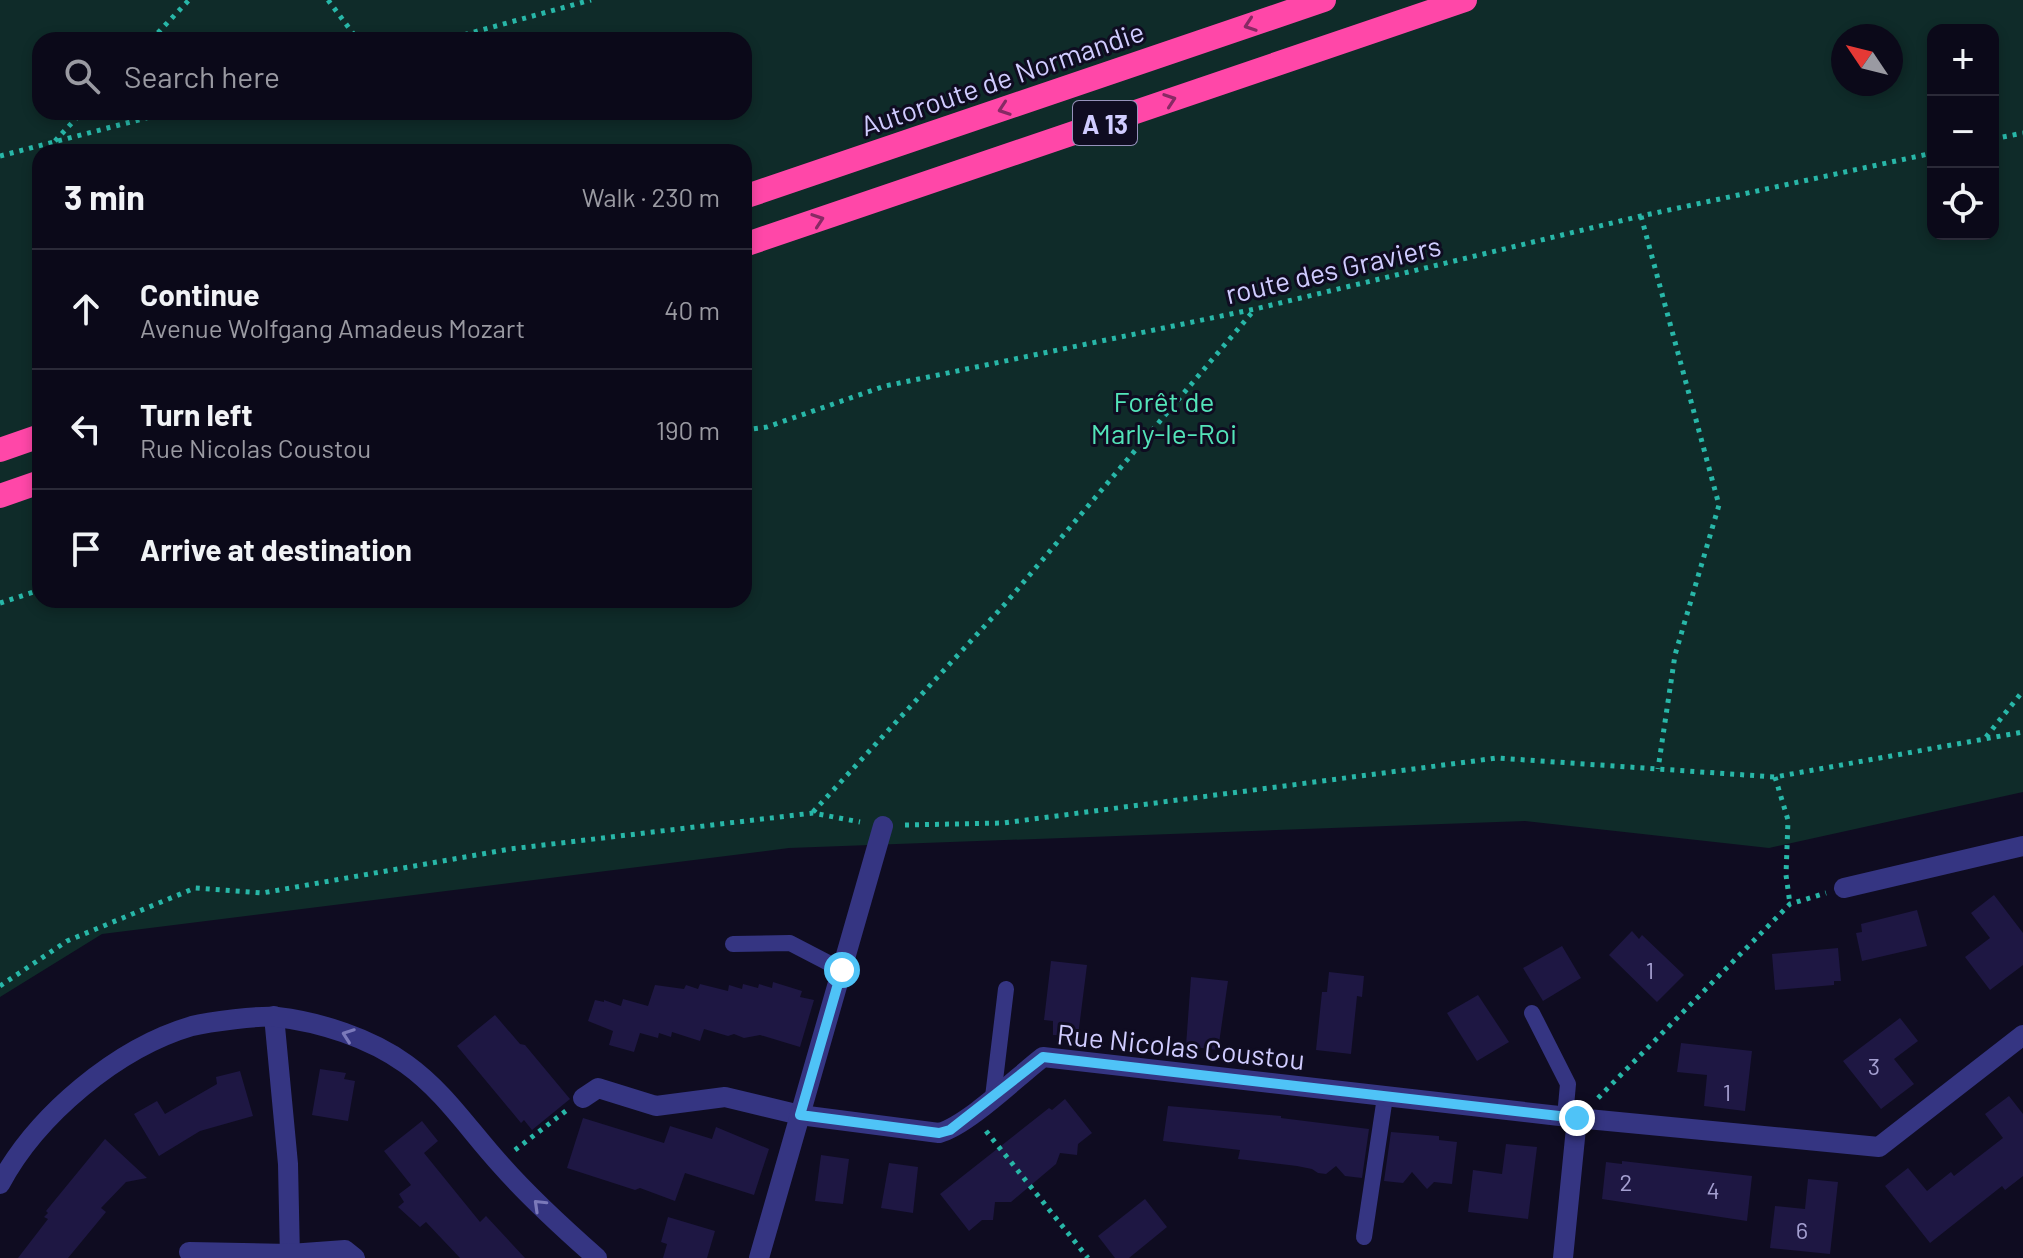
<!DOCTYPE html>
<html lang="en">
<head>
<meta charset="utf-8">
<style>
  body { margin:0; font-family:Barlow,sans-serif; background:#191726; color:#f1f3f6 }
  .controls { position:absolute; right:24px; top:24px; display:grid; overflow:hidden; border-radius:16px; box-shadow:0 4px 12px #0003 }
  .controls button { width:72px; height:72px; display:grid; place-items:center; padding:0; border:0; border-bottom:2px solid #2b2a38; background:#0b0919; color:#f1f3f6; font:40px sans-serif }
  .compass { position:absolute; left:1831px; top:24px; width:72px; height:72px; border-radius:50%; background:#0b0919; box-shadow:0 4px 12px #0003; rotate:305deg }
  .stop { position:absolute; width:24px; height:24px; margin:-18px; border:6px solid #4fc3f7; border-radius:50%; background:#fff }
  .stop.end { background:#4fc3f7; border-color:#fff; box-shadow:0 2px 8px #0008 }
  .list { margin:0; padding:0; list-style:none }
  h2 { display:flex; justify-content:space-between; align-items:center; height:104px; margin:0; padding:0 32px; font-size:34px }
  h2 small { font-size:26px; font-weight:400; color:#9a9aa2 }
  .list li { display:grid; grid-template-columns:52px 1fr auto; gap:24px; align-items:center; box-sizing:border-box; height:120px; padding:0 32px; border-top:2px solid #2b2a38 }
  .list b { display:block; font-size:30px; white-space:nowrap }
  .list p { margin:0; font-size:26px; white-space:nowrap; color:#9a9aa2 }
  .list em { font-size:26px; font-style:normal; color:#9a9aa2 }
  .icon { flex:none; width:44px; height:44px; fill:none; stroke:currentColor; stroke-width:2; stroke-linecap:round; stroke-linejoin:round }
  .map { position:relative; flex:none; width:2023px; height:1258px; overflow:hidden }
  .search { position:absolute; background:#0b0919; box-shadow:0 4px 12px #0003; left:32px; top:32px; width:720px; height:88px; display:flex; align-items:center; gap:20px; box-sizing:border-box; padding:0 28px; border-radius:24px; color:#9a9aa2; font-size:30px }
  .panel { position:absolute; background:#0b0919; box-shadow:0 4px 12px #0003; left:32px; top:144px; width:720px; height:464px; border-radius:24px }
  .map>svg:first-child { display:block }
  .green { fill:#0f2b29; fill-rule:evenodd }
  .building { fill:#1e1743 }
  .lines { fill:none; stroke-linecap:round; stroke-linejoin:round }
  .path { stroke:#28b7a8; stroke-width:5; stroke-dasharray:4 6; stroke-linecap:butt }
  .lane { stroke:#353582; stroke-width:16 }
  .street { stroke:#353582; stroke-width:20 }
  .highway { stroke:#ff47a8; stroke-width:24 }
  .oneway { stroke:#872a64 }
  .oneway2 { stroke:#7b79ba }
  .route { stroke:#4fc3f7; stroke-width:10 }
  .labels { text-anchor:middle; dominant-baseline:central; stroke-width:6; stroke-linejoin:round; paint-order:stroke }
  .number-label { font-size:24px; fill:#a49fd0 }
  .shield { fill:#0f0c21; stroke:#9692bc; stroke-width:2 }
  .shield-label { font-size:26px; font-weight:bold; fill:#d0ccff }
  .street-label { font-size:28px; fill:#d0ccff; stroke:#0f0c21 }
  .park-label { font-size:28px; fill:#53e4b9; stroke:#0f0c21 }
</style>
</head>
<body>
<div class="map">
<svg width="2023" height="1258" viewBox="0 0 2023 1258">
  <rect width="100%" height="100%" fill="#0f0c21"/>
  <path class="green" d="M 0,0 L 2023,0 L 2023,792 L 1769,848 L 1525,821 L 789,848 L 102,934 L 0,997 ZM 1933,30 L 1993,30 L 1993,234 L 1933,234 ZM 1843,36 L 1891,36 L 1891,84 L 1843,84 ZM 40,40 L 744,40 L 744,112 L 40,112 ZM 40,152 L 744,152 L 744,600 L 40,600 Z"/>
  <g class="building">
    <polygon points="1994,895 2023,933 2023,965 1990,990 1965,957 1990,938 1971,913"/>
    <polygon points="1917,910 1927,946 1862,961 1856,933 1862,932 1861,924"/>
    <polygon points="1632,931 1639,939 1642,935 1684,975 1657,1002 1609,955"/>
    <polygon points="1562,946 1581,978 1543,1001 1523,968"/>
    <polygon points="1838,948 1841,981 1834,981 1834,985 1775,990 1772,954"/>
    <polygon points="1051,961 1087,965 1078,1036 1053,1035 1053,1021 1044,1020"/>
    <polygon points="1329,972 1364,976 1362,997 1357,996 1351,1054 1316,1050 1322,992 1327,992"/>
    <polygon points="1191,977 1228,981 1218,1050 1186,1046"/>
    <polygon points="773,982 802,991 800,997 814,1000 800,1047 760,1035 744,1038 734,1034 728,1036 704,1029 700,1041 672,1032 671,1037 659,1033 658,1038 640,1033 634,1052 609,1045 613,1031 588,1021 595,1000 604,1002 604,1000 621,1006 623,999 648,1006 655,985 684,989 686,985 698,989 700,984 728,991 729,985 742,989 743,984 758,988 759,984 772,988"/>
    <polygon points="1478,995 1509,1042 1477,1061 1447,1013"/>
    <polygon points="495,1015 520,1044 525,1045 570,1099 532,1130 524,1120 521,1123 457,1046"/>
    <polygon points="1900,1018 1918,1041 1894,1059 1914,1084 1881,1109 1843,1061"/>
    <polygon points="1681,1043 1752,1051 1745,1111 1704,1106 1707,1075 1677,1072"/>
    <polygon points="320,1069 346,1073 344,1079 355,1081 348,1121 312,1115"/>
    <polygon points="240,1071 253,1116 200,1131 159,1156 134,1114 157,1101 165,1114 217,1084 216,1077"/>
    <polygon points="2009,1096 2023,1114 2023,1176 2005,1190 2002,1186 1930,1243 1885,1186 1908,1168 1927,1191 1951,1172 1954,1176 2003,1138 1985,1114"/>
    <polygon points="1065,1099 1092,1133 1078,1144 1077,1155 1060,1153 1056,1164 1011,1202 995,1202 993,1220 982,1220 969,1231 940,1194 1049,1108 1052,1110"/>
    <polygon points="1168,1106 1281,1116 1281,1118 1369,1129 1362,1178 1345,1176 1336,1166 1326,1174 1318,1173 1312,1169 1297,1166 1238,1159 1240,1150 1163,1141"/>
    <polygon points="583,1118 664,1143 670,1126 712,1139 716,1127 769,1149 754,1195 685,1173 675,1201 640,1188 635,1190 567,1168"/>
    <polygon points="422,1121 438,1141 424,1153 480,1222 486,1216 525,1258 460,1258 426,1222 420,1227 398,1207 404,1202 399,1194 411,1185 384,1151"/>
    <polygon points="1391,1132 1439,1136 1439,1140 1457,1142 1452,1184 1434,1182 1427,1189 1412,1172 1403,1183 1384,1181"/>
    <polygon points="105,1139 147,1178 126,1182 101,1208 106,1212 68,1258 18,1258 48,1219 44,1217 48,1213 46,1211"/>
    <polygon points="1506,1144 1537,1147 1528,1219 1468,1212 1473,1170 1502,1174"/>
    <polygon points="821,1155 849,1159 843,1204 815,1201"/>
    <polygon points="1622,1161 1752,1176 1747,1221 1602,1199 1606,1162 1622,1164"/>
    <polygon points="889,1163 918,1167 913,1213 881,1208"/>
    <polygon points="1808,1179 1838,1182 1830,1254 1770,1248 1775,1206 1805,1209"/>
    <polygon points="1145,1199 1167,1227 1129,1258 1115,1258 1098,1236"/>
    <polygon points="668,1217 715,1231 707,1258 663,1258 667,1244 661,1242"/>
  </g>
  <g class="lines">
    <g class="path">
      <polyline points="328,0 358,40"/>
      <polyline points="151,40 189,0"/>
      <polyline points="445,40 591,0"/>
      <polyline points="1993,139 2023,133"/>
      <polyline points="55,141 82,112"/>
      <polyline points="0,156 169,112"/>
      <polyline points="1641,216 1719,505 1675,655 1658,769"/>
      <polyline points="744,430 767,427 885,386 1255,309 1641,216 1933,153"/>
      <polyline points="0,603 40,590"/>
      <polyline points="1986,737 2023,691"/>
      <polyline points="1775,777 1788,820 1786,875 1790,904"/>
      <polyline points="813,812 1005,604 1255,309"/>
      <polyline points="905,825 1003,823 1497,758 1775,777 2023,732"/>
      <polyline points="0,986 67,941 195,888 262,893 510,849 813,813 860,822"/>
      <polyline points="1598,1098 1790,904 1826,893"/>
      <polyline points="986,1131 1088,1258"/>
      <polyline points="515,1150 567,1110"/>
    </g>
    <g class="lane">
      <polyline points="733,944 790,943 842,970"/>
      <polyline points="1532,1013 1568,1084 1565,1117"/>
      <polyline points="993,1097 1006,989"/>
      <polyline points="1364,1237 1385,1097"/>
    </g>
    <g class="street">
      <polyline points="1844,888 2023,846"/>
      <polyline points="274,1016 288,1164 290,1258"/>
      <path d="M 583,1098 L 598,1088 L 656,1106 L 725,1097 L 800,1115 L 939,1133 C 968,1125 1017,1077 1043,1057 L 1577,1118 L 1879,1147 L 2023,1035"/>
      <path d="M 0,1184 C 37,1115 117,1048 192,1026 C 208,1022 261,1015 277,1017 C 320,1022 370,1038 406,1064 C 445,1092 469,1130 501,1165 C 531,1199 563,1228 597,1258"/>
      <polyline points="189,1252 290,1254 345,1250 355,1258"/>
      <polyline points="759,1258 883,826"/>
      <polyline points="1563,1258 1577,1118"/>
    </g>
    <g class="highway">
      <polyline points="744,197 1324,0"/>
      <polyline points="744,245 1465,0"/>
      <polyline points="0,450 40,436"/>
      <polyline points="0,496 40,482"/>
    </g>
  </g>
  <defs><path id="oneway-chevron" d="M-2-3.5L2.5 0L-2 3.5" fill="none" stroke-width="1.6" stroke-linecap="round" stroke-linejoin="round" transform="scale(2)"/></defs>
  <g class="oneway">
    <use href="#oneway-chevron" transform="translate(1250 25) rotate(161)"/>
    <use href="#oneway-chevron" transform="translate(1170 100) rotate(-19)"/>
    <use href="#oneway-chevron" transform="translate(1004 109) rotate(161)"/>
    <use href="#oneway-chevron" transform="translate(818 220) rotate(-19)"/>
  </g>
  <g class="oneway2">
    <use href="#oneway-chevron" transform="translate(348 1035) rotate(-160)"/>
    <use href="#oneway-chevron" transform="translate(539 1205) rotate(-136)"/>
  </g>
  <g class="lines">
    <polyline class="route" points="842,970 800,1115 939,1133 950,1130 1043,1057 1577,1118"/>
  </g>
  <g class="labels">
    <g class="number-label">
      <text x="1650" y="969">1</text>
      <text x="1874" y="1065">3</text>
      <text x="1727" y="1091">1</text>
      <text x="1626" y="1181">2</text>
      <text x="1713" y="1189">4</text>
      <text x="1802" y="1229">6</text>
    </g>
    <rect class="shield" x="1073" y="101" width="64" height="44" rx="6"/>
    <g class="shield-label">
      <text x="1105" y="123">A 13</text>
    </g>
    <g class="street-label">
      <text transform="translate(1002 78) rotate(-19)">Autoroute de Normandie</text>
      <text transform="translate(1333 269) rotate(-13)">route des Graviers</text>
      <text transform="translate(1181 1046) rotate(6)">Rue Nicolas Coustou</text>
    </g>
    <g class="park-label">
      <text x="1164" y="401">Forêt de<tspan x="1164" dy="32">Marly-le-Roi</tspan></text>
    </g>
  </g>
</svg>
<div class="controls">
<button>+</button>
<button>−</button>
<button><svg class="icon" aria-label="locate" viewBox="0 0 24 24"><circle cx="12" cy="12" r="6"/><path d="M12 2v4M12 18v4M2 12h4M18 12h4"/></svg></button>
</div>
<svg class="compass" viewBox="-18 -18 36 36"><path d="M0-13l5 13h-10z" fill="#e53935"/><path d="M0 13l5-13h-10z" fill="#9a9aa2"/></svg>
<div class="stop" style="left:842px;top:970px"></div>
<div class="stop end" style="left:1577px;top:1118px"></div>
<div class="search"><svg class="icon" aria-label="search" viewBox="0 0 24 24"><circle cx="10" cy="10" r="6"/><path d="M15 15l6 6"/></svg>Search here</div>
<section class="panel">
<h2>3 min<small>Walk · 230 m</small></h2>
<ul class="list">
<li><svg class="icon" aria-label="ahead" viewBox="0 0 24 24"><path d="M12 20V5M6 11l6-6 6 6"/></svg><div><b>Continue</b><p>Avenue Wolfgang Amadeus Mozart</p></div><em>40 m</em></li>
<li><svg class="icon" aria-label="left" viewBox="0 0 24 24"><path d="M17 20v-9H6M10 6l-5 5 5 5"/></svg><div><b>Turn left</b><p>Rue Nicolas Coustou</p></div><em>190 m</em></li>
<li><svg class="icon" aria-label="arrive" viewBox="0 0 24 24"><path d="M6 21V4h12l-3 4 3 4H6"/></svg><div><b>Arrive at destination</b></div></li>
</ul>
</section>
</div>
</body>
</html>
